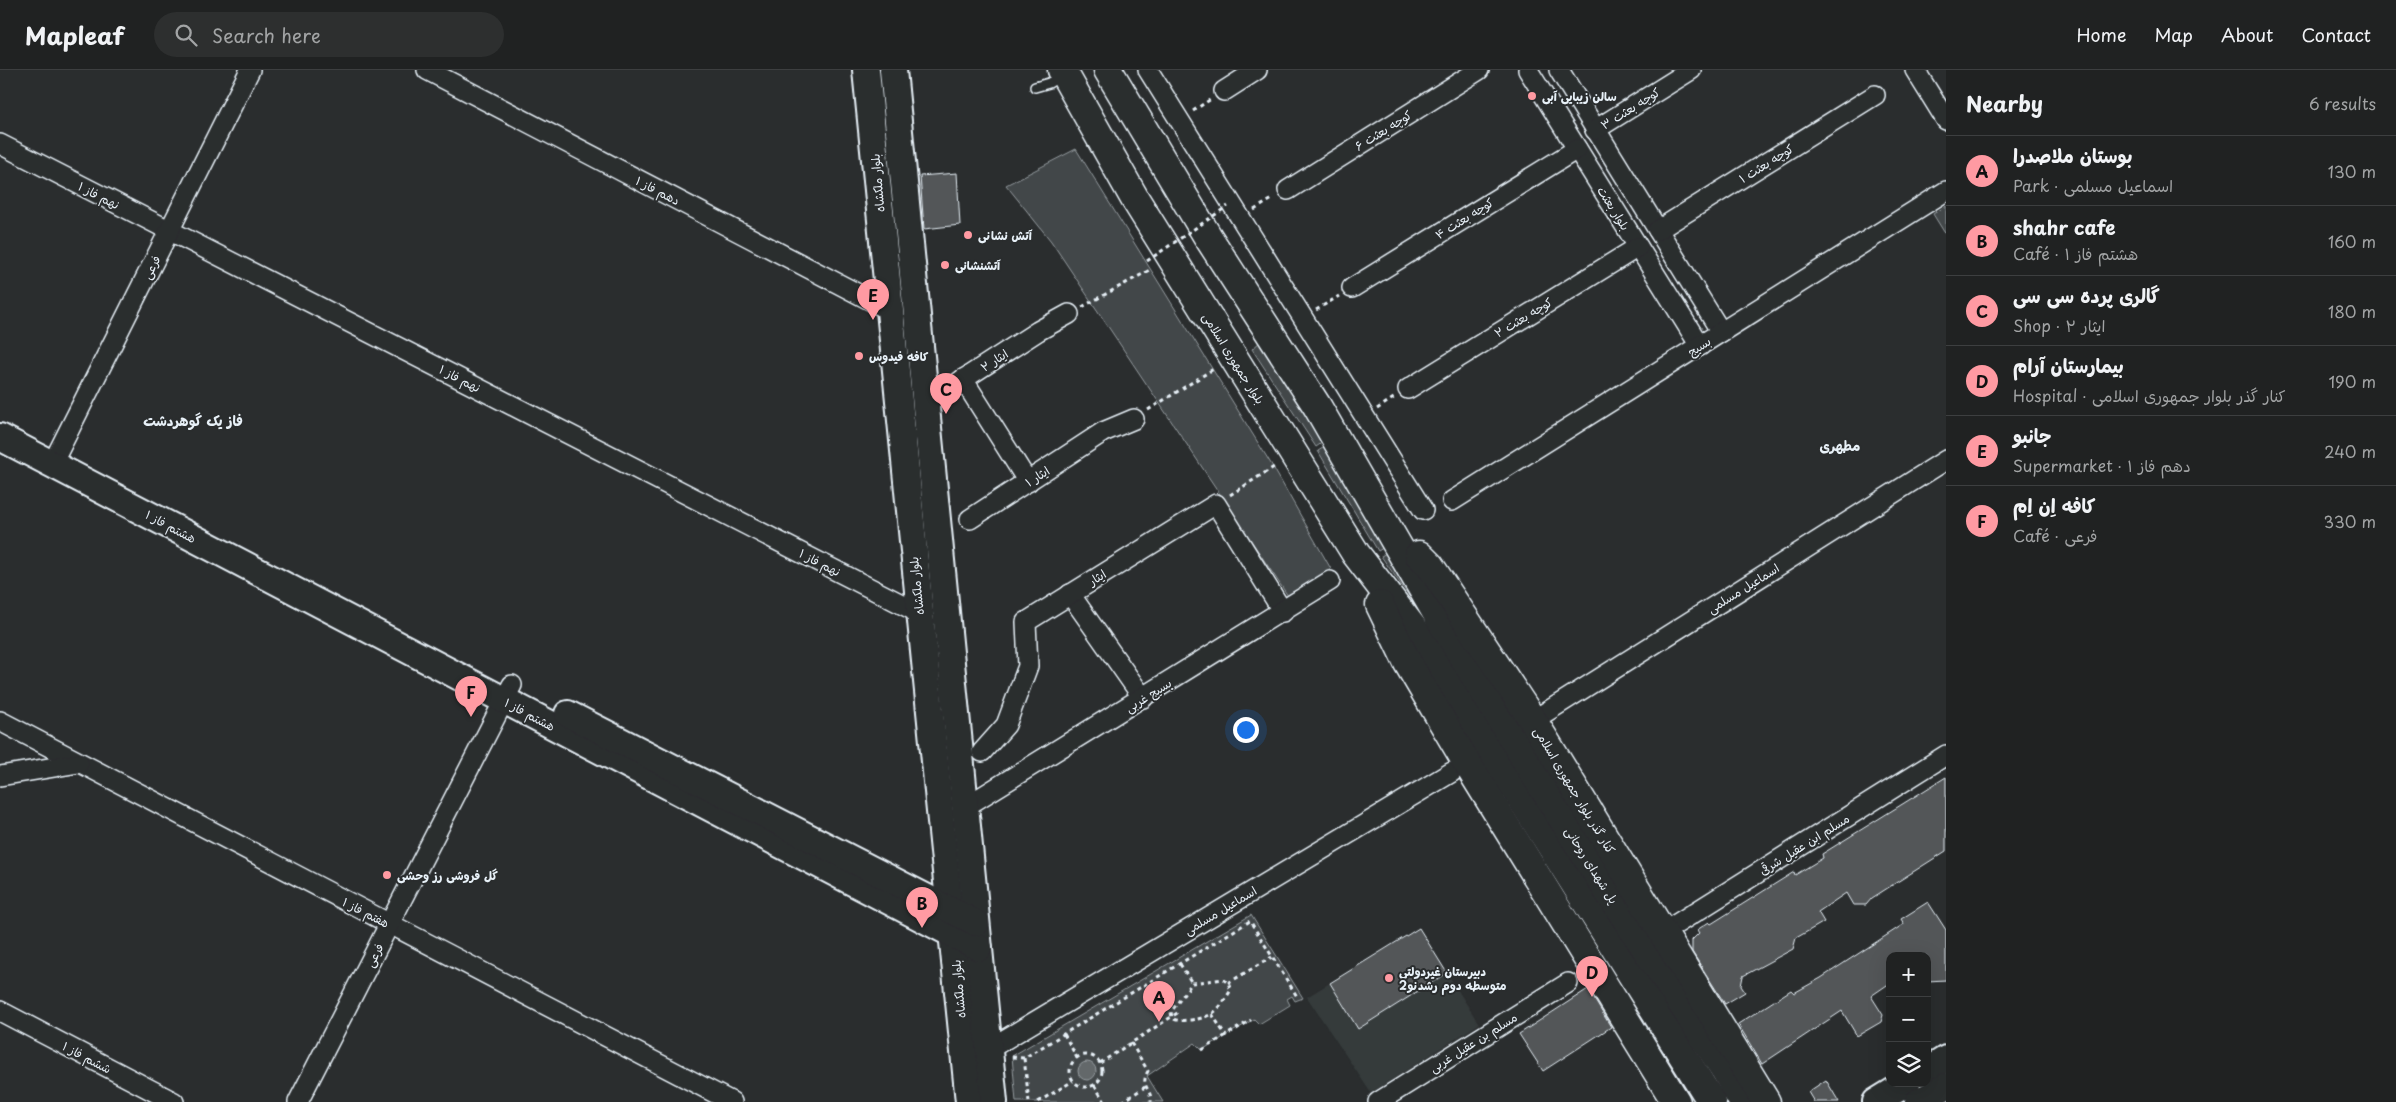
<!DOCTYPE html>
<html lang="en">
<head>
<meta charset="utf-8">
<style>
  body { margin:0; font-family:"Playpen Sans","Playpen Sans Arabic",sans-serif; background:#2d2f2f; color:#f1f3f6 }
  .controls { position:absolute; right:15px; bottom:15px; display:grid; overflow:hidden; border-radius:10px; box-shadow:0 5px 20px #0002 }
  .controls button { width:45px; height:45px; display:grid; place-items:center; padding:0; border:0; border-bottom:1px solid #3d3f40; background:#202222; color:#f1f3f6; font:25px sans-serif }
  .you { position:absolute; left:1245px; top:659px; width:18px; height:18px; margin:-12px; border:4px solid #fff; border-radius:50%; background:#1a73e8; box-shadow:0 0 0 8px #1a73e833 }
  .badge { display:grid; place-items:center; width:32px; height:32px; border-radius:50%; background:#ff9aa2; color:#111; font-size:16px; font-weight:700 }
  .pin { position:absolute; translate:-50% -41px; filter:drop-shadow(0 1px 2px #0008) }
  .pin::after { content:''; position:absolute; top:26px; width:18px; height:15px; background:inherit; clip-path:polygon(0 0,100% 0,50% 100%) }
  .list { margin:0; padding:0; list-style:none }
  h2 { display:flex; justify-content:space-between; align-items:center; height:65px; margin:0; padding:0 20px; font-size:21px }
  h2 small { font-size:16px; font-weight:400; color:#a2a4a5 }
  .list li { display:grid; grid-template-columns:32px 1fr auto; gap:15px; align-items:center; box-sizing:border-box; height:70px; padding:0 20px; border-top:1px solid #3d3f40 }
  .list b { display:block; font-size:19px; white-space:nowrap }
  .list p { margin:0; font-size:16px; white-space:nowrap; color:#a2a4a5 }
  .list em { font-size:16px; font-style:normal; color:#a2a4a5 }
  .icon { flex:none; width:28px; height:28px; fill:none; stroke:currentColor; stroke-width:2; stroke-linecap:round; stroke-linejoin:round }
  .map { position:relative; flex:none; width:1946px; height:1032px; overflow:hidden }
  header { display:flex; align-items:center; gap:30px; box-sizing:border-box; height:70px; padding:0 25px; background:#202222; border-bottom:1px solid #3d3f40 }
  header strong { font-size:24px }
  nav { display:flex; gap:28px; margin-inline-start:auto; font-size:18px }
  .search { width:350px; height:45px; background:#2d2f2f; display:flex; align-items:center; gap:12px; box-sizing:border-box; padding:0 18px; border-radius:28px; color:#a2a4a5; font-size:19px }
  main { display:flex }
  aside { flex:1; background:#202222 }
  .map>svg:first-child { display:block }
  .built { fill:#363a3b }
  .green { fill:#424648; stroke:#959ca0 }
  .water { fill:#63686b; stroke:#989fa3 }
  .building { fill:#535759; stroke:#e8f1f8 }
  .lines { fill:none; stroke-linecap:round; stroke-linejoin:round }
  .service-casing { stroke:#e8f1f8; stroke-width:12 }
  .minor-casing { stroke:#e8f1f8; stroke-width:22 }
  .secondary-casing { stroke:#e8f1f8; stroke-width:30 }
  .primary-casing { stroke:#e8f1f8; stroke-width:31 }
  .path { stroke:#e8f1f8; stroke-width:3; stroke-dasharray:4 4; stroke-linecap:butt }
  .service { stroke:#2a2d2e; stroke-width:9 }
  .minor { stroke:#2a2d2e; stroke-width:19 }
  .secondary { stroke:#2a2d2e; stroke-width:26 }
  .primary { stroke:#2a2d2e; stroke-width:28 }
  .path-bridge { stroke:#e8f1f8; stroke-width:3; stroke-dasharray:4 4; stroke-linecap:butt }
  .poi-dot { fill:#ff9aa2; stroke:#2a2d2e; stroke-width:2 }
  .labels { text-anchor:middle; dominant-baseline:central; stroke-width:4; stroke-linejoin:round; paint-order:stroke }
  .poi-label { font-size:12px; font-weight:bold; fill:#e8f1f8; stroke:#2a2d2e; text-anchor:start }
  .street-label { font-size:12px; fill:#e8f1f8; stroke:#2a2d2e }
  .neighbourhood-label { font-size:14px; font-weight:bold; fill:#e8f1f8; stroke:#2a2d2e }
</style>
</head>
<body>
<header>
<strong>Mapleaf</strong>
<div class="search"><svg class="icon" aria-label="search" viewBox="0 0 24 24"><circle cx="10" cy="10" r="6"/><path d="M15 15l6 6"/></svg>Search here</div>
<nav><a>Home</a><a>Map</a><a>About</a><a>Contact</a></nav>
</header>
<main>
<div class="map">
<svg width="1946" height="1032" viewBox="0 0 1946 1032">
  <rect width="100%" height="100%" fill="#2a2d2e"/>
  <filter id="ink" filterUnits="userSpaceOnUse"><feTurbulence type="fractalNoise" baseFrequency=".02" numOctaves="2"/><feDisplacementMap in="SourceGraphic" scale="10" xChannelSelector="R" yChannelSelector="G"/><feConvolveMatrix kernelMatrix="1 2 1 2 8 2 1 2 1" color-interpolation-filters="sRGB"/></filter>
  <g filter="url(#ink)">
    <polygon class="built" points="1419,858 1479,954 1371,1023 1307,927"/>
    <g class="green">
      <polygon points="1076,79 1273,397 1331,499 1288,526 1051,171 1006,115"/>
      <polygon points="1946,136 1946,165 1933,144"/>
      <polygon points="1260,272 1323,372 1316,377 1252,279"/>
      <polygon points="1326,376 1386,476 1378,481 1318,381"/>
      <polygon points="1390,481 1432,559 1381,486"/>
      <polygon points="1251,845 1303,928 1295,931 1292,926 1287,929 1290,935 1259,954 1254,949 1202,980 1195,973 1147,1006 1163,1032 1016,1032 1012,986"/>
    </g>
    <circle class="water" cx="1087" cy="1001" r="9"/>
    <g class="building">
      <polygon points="957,103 960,155 924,159 920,106"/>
      <polygon points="1946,707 1946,781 1872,828 1866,835 1853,835 1846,823 1818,842 1824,852 1796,868 1793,879 1743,906 1741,916 1745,922 1725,934 1692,882 1692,870 1699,863 1697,860 1709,852 1711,854 1794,802 1795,805 1823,788 1822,784"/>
      <polygon points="1928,832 1946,860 1946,910 1927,911 1927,886 1890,886 1890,913 1871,926 1883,945 1881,952 1857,966 1842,941 1762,994 1738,954 1791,920 1794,923 1821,908 1904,854 1901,849"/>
      <polygon points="1419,858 1447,903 1358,959 1330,913"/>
      <polygon points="1588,919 1611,957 1543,1001 1519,964"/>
      <polygon points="1826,1010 1839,1032 1814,1032 1808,1022"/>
    </g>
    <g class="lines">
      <g class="service-casing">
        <polyline id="service" points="1035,17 1049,13 1062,5"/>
      </g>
      <g class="minor-casing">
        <g id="minor">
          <polyline points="427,0 889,240"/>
          <polyline points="1148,0 1423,440"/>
          <polyline points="1528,0 1700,276"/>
          <polyline points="1559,0 1721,262"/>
          <polyline points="1915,0 1946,50"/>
          <polyline points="1224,21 1257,0"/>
          <polyline points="1595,60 1691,0"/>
          <polyline points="0,74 919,543"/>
          <polyline points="1288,120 1479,0"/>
          <polyline points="1658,160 1875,25"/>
          <polyline points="1352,218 1577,79"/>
          <polyline points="963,309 1028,412"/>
          <polyline points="1408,319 1638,177"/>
          <polyline points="925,334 1038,261 1069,244"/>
          <polyline points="52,394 250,0"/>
          <polyline points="1452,431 1946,121"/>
          <polyline points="970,449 1103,362 1134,349"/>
          <polyline points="1070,524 1143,628"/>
          <polyline points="1540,646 1946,390"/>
          <polyline points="0,651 732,1032"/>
          <polyline points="982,682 1006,655 1028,596 1026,552 1216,434 1283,542"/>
          <polyline points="0,706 79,693"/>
          <polyline points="965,737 1330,511"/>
          <polyline points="1662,863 1946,685"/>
          <polyline points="0,941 174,1032"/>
          <polyline points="989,979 1452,702"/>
          <polyline points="298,1032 512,615"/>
          <polyline points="1378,1032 1568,913"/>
        </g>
      </g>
      <g class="secondary-casing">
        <g id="secondary">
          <polyline points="866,0 969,1032"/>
          <polyline points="893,0 994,1032"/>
          <polyline points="0,367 979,878"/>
          <polyline points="568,644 976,853"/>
          <polyline points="1927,1001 1946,989"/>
          <polyline points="1876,1032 1907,1013"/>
          <polyline points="1918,1032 1946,1016"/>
        </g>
      </g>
      <g class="primary-casing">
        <g id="primary">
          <polyline points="1062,0 1135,129 1356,484 1419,566 1712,1032"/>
          <polyline points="1108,0 1208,167 1317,336 1444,556 1529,696 1605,817 1725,1000 1743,1032"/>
          <polyline points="1419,485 1430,496 1535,654 1766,1032"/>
          <polyline points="1380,535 1408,593 1467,693 1676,1032"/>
        </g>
      </g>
      <g class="path">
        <polyline points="1193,41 1211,29"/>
        <polyline points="1254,140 1274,128"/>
        <polyline points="1082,237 1150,200"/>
        <polyline points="1316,240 1339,226"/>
        <polyline points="1377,339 1395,327"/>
        <polyline points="1148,340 1215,298"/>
        <polyline points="1230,425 1277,395"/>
        <polyline points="1180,894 1192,913"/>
        <path d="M 1223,909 L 1228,913 L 1231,920 C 1219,939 1215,947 1191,950 C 1184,950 1179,952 1172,948 L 1171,942 L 1192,913 Z"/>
        <polyline points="1228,913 1272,887"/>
        <polyline points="1212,944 1226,966"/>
        <polyline points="1064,964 1077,988"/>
        <path d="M 1131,973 L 1148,1001 C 1139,1017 1152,1018 1151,1032"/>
        <polyline points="1202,980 1251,950"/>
        <circle cx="1086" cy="1001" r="16"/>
        <polyline points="1012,987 1024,988"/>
        <polyline points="1100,993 1179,942"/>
        <polyline points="1094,1015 1105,1032"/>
        <polyline points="1029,1032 1024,988 1250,851 1298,928"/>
        <polyline points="1038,1032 1073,1011"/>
        <polyline points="1122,1032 1145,1017"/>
      </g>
      <use href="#service" class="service"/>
      <use href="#minor" class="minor"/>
      <use href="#secondary" class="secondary"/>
      <use href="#primary" class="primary"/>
      <polyline class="path-bridge" points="1147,191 1228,136"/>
    </g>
  </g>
  <g class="poi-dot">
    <circle cx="1532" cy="26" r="5"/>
    <circle cx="968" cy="165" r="5"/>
    <circle cx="945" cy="195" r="5"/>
    <circle cx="859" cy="286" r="5"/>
    <circle cx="387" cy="805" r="5"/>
    <circle cx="1389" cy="908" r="5"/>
  </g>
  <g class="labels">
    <g class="poi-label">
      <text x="1542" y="26">سالن زیبایی آبی</text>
      <text x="978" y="165">آتش نشانی</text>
      <text x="955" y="195">آتشنشانی</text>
      <text x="869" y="286">كافه فيدوس</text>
      <text x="397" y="805">گل فروشی رز وحشی</text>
      <text x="1399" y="901">دبیرستان غیردولتی<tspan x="1399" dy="14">متوسطه دوم رشدنو2</tspan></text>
    </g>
    <g class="street-label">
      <text transform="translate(1630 38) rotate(-32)">کوچه بعثت ۳</text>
      <text transform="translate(1383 60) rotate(-32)">کوچه بعثت ۶</text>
      <text transform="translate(1766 93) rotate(-32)">کوچه بعثت ۱</text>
      <text transform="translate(877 113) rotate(-95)">بلوار ملکشاه</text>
      <text transform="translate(658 120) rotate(27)">دهم فاز ۱</text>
      <text transform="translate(99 125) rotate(27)">نهم فاز ۱</text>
      <text transform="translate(1614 138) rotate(58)">بلوار بعثت</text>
      <text transform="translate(1464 148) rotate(-32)">کوچه بعثت ۴</text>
      <text transform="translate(151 197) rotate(-63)">فرعی</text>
      <text transform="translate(1523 247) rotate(-31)">کوچه بعثت ۲</text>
      <text transform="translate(1699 276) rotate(-32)">بسیج</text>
      <text transform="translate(1234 288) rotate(58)">بلوار جمهوری اسلامی</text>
      <text transform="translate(994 290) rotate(-33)">ایثار ۲</text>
      <text transform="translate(460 308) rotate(27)">نهم فاز ۱</text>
      <text transform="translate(1037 406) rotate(-33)">ایثار ۱</text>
      <text transform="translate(171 456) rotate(28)">هشتم فاز ۱</text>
      <text transform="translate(820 492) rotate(27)">نهم فاز ۱</text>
      <text transform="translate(1097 507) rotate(-32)">ایثار</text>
      <text transform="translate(916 516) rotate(-96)">بلوار ملکشاه</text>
      <text transform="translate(1743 518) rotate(-32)">اسماعیل مسلمی</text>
      <text transform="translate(1148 625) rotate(-32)">بسیج غربی</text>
      <text transform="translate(530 644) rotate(28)">هشتم فاز ۱</text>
      <text transform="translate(1575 720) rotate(59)">کنار گذر بلوار جمهوری اسلامی</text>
      <text transform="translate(1804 774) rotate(-32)">مسلم ابن عقیل شرقی</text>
      <text transform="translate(1592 795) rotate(58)">پل شهدای روحانی</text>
      <text transform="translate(1220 840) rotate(-31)">اسماعیل مسلمی</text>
      <text transform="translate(366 842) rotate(27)">هفتم فاز ۱</text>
      <text transform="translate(374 885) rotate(-63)">فرعی</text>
      <text transform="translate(958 919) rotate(-95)">بلوار ملکشاه</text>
      <text transform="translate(1473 972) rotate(-32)">مسلم بن عقیل غربی</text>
      <text transform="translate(87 987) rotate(28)">ششم فاز ۱</text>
    </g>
    <g class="neighbourhood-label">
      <text x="193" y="350">فاز یک گوهردشت</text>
      <text x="1840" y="375">مطهری</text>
    </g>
  </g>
</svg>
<div class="controls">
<button>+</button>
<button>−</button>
<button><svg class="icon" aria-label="layers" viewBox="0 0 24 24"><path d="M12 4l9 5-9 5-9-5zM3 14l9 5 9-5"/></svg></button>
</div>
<div class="you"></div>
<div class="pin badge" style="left:1159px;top:952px">A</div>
<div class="pin badge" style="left:922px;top:858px">B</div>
<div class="pin badge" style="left:946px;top:344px">C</div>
<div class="pin badge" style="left:1592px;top:927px">D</div>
<div class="pin badge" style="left:873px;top:250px">E</div>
<div class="pin badge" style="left:471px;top:647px">F</div>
</div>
<aside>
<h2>Nearby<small>6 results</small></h2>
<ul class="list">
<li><span class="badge">A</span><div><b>بوستان ملاصدرا</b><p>Park · اسماعیل مسلمی</p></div><em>130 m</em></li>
<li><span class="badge">B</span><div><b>shahr cafe</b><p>Café · هشتم فاز ۱</p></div><em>160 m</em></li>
<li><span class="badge">C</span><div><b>گالری پرده سی سی</b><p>Shop · ایثار ۲</p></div><em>180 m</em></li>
<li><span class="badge">D</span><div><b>بیمارستان آرام</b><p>Hospital · کنار گذر بلوار جمهوری اسلامی</p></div><em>190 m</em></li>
<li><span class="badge">E</span><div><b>جانبو</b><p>Supermarket · دهم فاز ۱</p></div><em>240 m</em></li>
<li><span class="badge">F</span><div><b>کافه اِن اِم</b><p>Café · فرعی</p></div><em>330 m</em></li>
</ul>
</aside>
</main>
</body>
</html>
